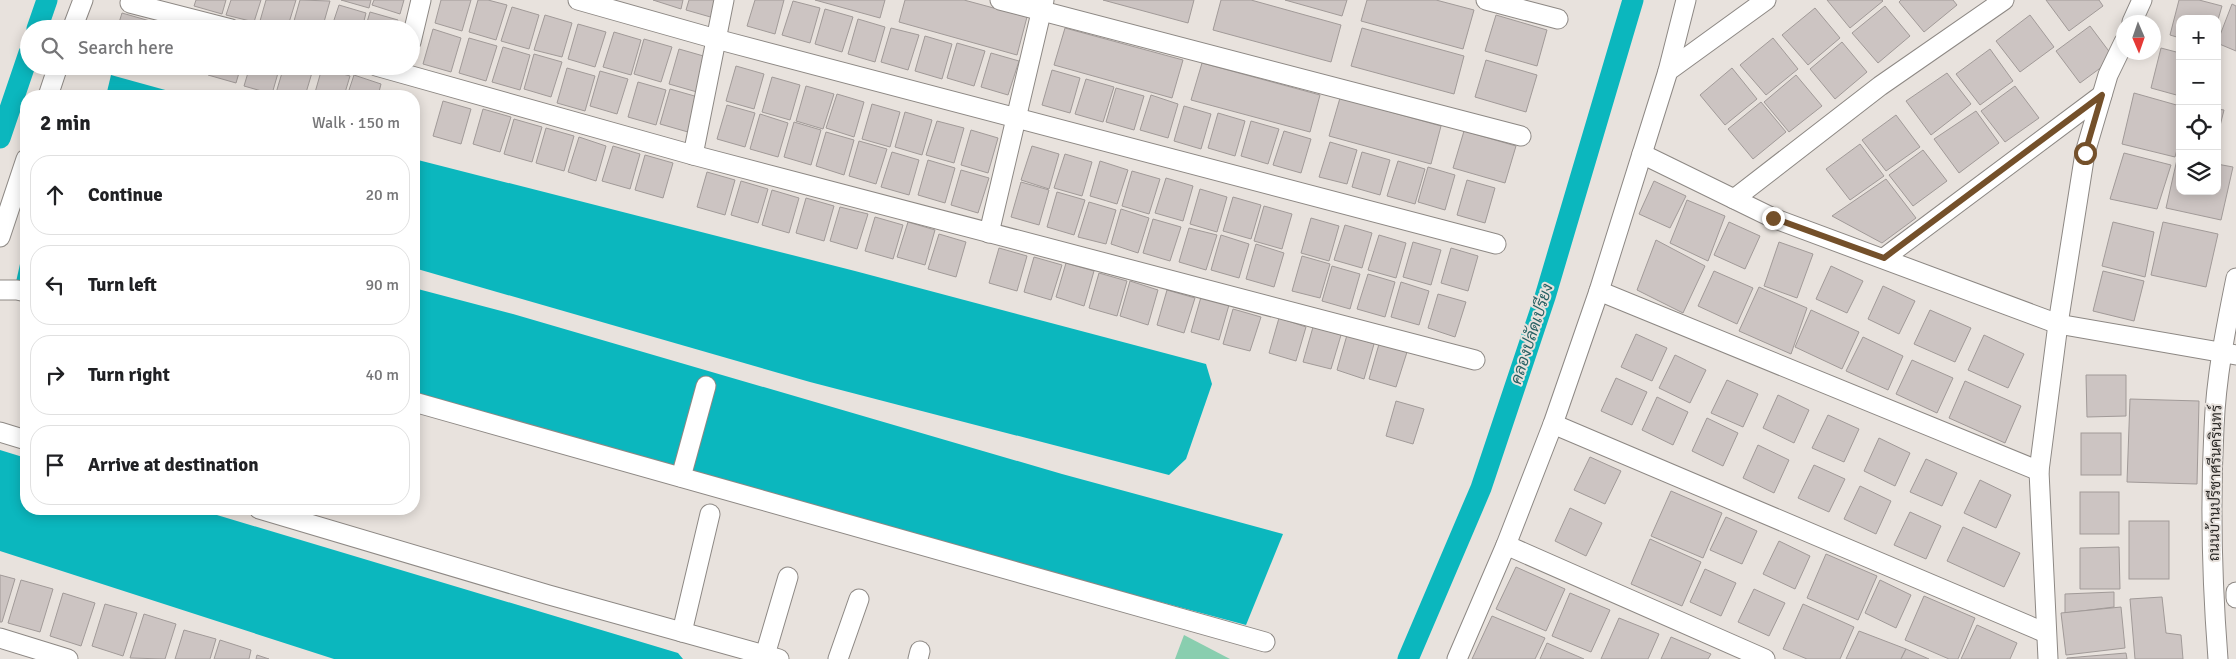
<!DOCTYPE html>
<html lang="en">
<head>
<meta charset="utf-8">
<style>
  body { margin:0; font-family:Signika,Sarabun,sans-serif; background:#f6f6f6; color:#202124 }
  .controls { position:absolute; right:15px; top:15px; display:grid; overflow:hidden; border-radius:10px; box-shadow:0 2px 12px #0003 }
  .controls button { width:45px; height:45px; display:grid; place-items:center; padding:0; border:0; border-bottom:1px solid #e0e0e0; background:#fff; color:#202124; font:25px sans-serif }
  .compass { position:absolute; left:2116px; top:15px; width:45px; height:45px; border-radius:50%; background:#fff; box-shadow:0 2px 12px #0003; rotate:178deg }
  .stop { position:absolute; width:15px; height:15px; margin:-11px; border:4px solid #74502a; border-radius:50%; background:#fff }
  .stop.end { background:#74502a; border-color:#fff; box-shadow:0 1px 5px #0008 }
  .list { margin:0; padding:0; list-style:none }
  h2 { display:flex; justify-content:space-between; align-items:center; height:65px; margin:0; padding:0 20px; font-size:21px }
  h2 small { font-size:16px; font-weight:400; color:#757577 }
  .list li { display:grid; grid-template-columns:32px 1fr auto; gap:15px; align-items:center; box-sizing:border-box; height:80px; margin:0 10px 10px; padding:0 10px; border:1px solid #e0e0e0; border-radius:20px }
  .list b { display:block; font-size:19px; white-space:nowrap }
  .list em { font-size:16px; font-style:normal; color:#757577 }
  .icon { flex:none; width:28px; height:28px; fill:none; stroke:currentColor; stroke-width:2; stroke-linecap:round; stroke-linejoin:round }
  .map { position:relative; flex:none; width:2236px; height:659px; overflow:hidden }
  .search { position:absolute; background:#fff; box-shadow:0 2px 12px #0003; left:20px; top:20px; width:400px; height:55px; display:flex; align-items:center; gap:12px; box-sizing:border-box; padding:0 18px; border-radius:28px; color:#757577; font-size:19px }
  .panel { position:absolute; background:#fff; box-shadow:0 2px 12px #0003; left:20px; top:90px; width:400px; height:425px; border-radius:20px }
  .map>svg:first-child { display:block }
  .green { fill:#89ceaf }
  .water { fill:#0bb7be }
  .lines { fill:none; stroke-linecap:round; stroke-linejoin:round }
  .canal { stroke:#0bb7be; stroke-width:21 }
  .building { fill:#ccc4c2; stroke:#a19a98 }
  .street-casing { stroke:#8d8884; stroke-width:21 }
  .street { stroke:#fff; stroke-width:19 }
  .route { stroke:#74502a; stroke-width:6 }
  .labels { text-anchor:middle; dominant-baseline:central; stroke-width:4; stroke-linejoin:round; paint-order:stroke }
  .street-label { font-size:15px; fill:#2a2826; stroke:#e8e2dd }
  .water-label { font-size:16px; font-style:italic; fill:#276164; stroke:#e8e2dd }
</style>
</head>
<body>
<div class="map">
<svg width="2236" height="659" viewBox="0 0 2236 659">
  <rect width="100%" height="100%" fill="#e8e2dd"/>
  <polygon class="green" points="1184,635 1230,659 1175,659"/>
  <g class="water">
    <polygon points="111,75 187,96 106,96"/>
    <polygon points="414,159 855,271 1206,364 1212,384 1186,459 1169,475 810,382 414,268"/>
    <polygon points="26,237 26,284 16,282"/>
    <polygon points="414,288 513,314 1062,474 1283,534 1246,625 922,538 414,392"/>
    <polygon points="0,450 26,458 26,509 197,509 678,653 683,659 334,659 0,551"/>
  </g>
  <g class="lines">
    <g class="canal">
      <polyline points="37,29 47,0"/>
      <polyline points="0,138 29,53"/>
      <polyline points="1408,659 1481,488 1545,297 1633,0"/>
    </g>
  </g>
  <g class="building">
    <polygon points="196,0 226,0 222,14 194,6"/>
    <polygon points="231,0 261,0 254,22 226,15"/>
    <polygon points="266,0 296,0 287,29 260,21"/>
    <polygon points="300,0 330,1 322,29 292,28"/>
    <polygon points="341,0 371,0 369,8"/>
    <polygon points="374,0 404,0 400,14 372,5"/>
    <polygon points="441,0 471,0 462,31 435,23"/>
    <polygon points="478,0 488,0 507,5 496,40 469,32"/>
    <polygon points="653,0 683,0 681,9"/>
    <polygon points="689,0 719,0 714,18 686,10"/>
    <polygon points="755,0 784,0 775,34 747,26"/>
    <polygon points="815,0 885,0 880,18"/>
    <polygon points="905,0 964,0 1027,17 1017,55 899,22"/>
    <polygon points="1103,0 1194,0 1188,23"/>
    <polygon points="1221,0 1251,0 1341,25 1331,62 1213,30"/>
    <polygon points="1285,0 1347,0 1342,16"/>
    <polygon points="1367,0 1436,0 1474,10 1463,49 1361,21"/>
    <polygon points="1827,0 1882,0 1883,1 1850,28"/>
    <polygon points="1901,0 1953,0 1957,5 1924,32 1899,2"/>
    <polygon points="2046,0 2099,0 2103,6 2069,31"/>
    <polygon points="2179,0 2199,0 2222,6 2217,23 2217,19 2180,19 2180,38 2170,35"/>
    <polygon points="793,1 820,8 810,43 782,35"/>
    <polygon points="2232,4 2236,6 2236,51 2217,43"/>
    <polygon points="339,5 366,13 362,29 331,29"/>
    <polygon points="1885,6 1910,36 1878,63 1852,33"/>
    <polygon points="512,7 539,15 529,49 501,41"/>
    <polygon points="1815,8 1840,38 1808,65 1782,35"/>
    <polygon points="825,9 853,17 842,52 815,44"/>
    <polygon points="370,12 398,20 395,29 365,29"/>
    <polygon points="122,13 150,21 147,29 117,29"/>
    <polygon points="545,15 572,23 562,57 534,50"/>
    <polygon points="1496,15 1547,30 1537,66 1485,51"/>
    <polygon points="2030,15 2054,47 2020,72 1996,41"/>
    <polygon points="858,19 885,27 875,62 848,54"/>
    <polygon points="156,22 181,29 154,29"/>
    <polygon points="578,24 606,32 595,67 568,59"/>
    <polygon points="2090,26 2114,58 2080,83 2056,51"/>
    <polygon points="891,28 919,35 908,70 881,62"/>
    <polygon points="1065,28 1183,60 1172,98 1054,65"/>
    <polygon points="1362,28 1464,56 1454,94 1351,66"/>
    <polygon points="433,29 461,38 451,72 423,64"/>
    <polygon points="614,32 641,40 631,75 603,67"/>
    <polygon points="925,36 952,44 942,79 915,71"/>
    <polygon points="469,38 497,46 486,81 459,73"/>
    <polygon points="1773,38 1798,69 1766,95 1740,65"/>
    <polygon points="644,39 672,47 661,82 634,74"/>
    <polygon points="1842,42 1867,72 1835,99 1810,69"/>
    <polygon points="957,43 985,51 974,86 947,78"/>
    <polygon points="503,47 530,55 520,90 492,82"/>
    <polygon points="2161,48 2180,53 2180,96 2151,88"/>
    <polygon points="679,49 707,57 697,92 669,84"/>
    <polygon points="1990,49 2013,81 1980,105 1956,74"/>
    <polygon points="991,53 1019,61 1008,95 981,87"/>
    <polygon points="534,54 562,62 551,97 524,89"/>
    <polygon points="1486,60 1537,75 1526,112 1475,97"/>
    <polygon points="1202,63 1320,95 1310,132 1191,100"/>
    <polygon points="180,66 208,66 206,74"/>
    <polygon points="211,66 241,66 236,83 208,75"/>
    <polygon points="250,66 280,66 272,94 244,86"/>
    <polygon points="284,66 314,66 305,96 286,96 276,93"/>
    <polygon points="736,66 764,74 754,109 726,101"/>
    <polygon points="322,68 350,76 344,96 314,96"/>
    <polygon points="567,68 595,76 585,111 557,103"/>
    <polygon points="1732,68 1757,99 1725,125 1700,95"/>
    <polygon points="1052,70 1080,78 1070,113 1042,105"/>
    <polygon points="600,71 628,79 617,114 590,106"/>
    <polygon points="1947,73 1971,104 1931,135 1906,101"/>
    <polygon points="354,75 381,84 378,96 347,96"/>
    <polygon points="1796,75 1822,106 1789,132 1764,102"/>
    <polygon points="772,77 800,85 790,120 762,112"/>
    <polygon points="1086,79 1114,87 1103,122 1075,114"/>
    <polygon points="638,82 666,90 656,125 628,117"/>
    <polygon points="806,86 834,94 823,129 796,121"/>
    <polygon points="2015,86 2039,118 2005,142 1981,111"/>
    <polygon points="1116,88 1144,96 1134,130 1106,122"/>
    <polygon points="670,89 698,97 688,132 660,124"/>
    <polygon points="2134,93 2180,106 2180,138 2175,157 2122,144"/>
    <polygon points="837,94 864,102 854,137 826,128"/>
    <polygon points="1151,95 1178,104 1168,138 1140,130"/>
    <polygon points="1340,98 1441,126 1431,164 1329,136"/>
    <polygon points="443,101 471,109 461,144 433,136"/>
    <polygon points="1761,102 1786,132 1753,159 1728,129"/>
    <polygon points="872,104 900,112 890,147 862,139"/>
    <polygon points="727,105 755,113 745,147 717,139"/>
    <polygon points="1184,106 1211,114 1201,149 1174,141"/>
    <polygon points="483,109 511,117 500,152 473,144"/>
    <polygon points="2217,109 2224,110 2217,138"/>
    <polygon points="1976,111 1999,143 1959,173 1934,139"/>
    <polygon points="905,112 932,120 922,155 895,147"/>
    <polygon points="1218,113 1245,121 1235,156 1208,148"/>
    <polygon points="760,114 788,123 778,157 750,149"/>
    <polygon points="1896,115 1920,147 1886,171 1862,140"/>
    <polygon points="514,119 542,127 532,162 504,154"/>
    <polygon points="937,121 964,128 954,163 926,155"/>
    <polygon points="1251,121 1279,129 1268,164 1241,156"/>
    <polygon points="794,122 821,130 811,165 784,157"/>
    <polygon points="546,128 574,136 564,171 536,163"/>
    <polygon points="971,130 998,138 988,173 961,165"/>
    <polygon points="1284,131 1311,139 1301,173 1273,165"/>
    <polygon points="1464,131 1516,146 1505,183 1453,168"/>
    <polygon points="826,132 854,140 844,175 816,166"/>
    <polygon points="579,137 606,146 596,181 568,172"/>
    <polygon points="859,141 887,149 876,184 849,176"/>
    <polygon points="1330,142 1357,150 1347,184 1319,177"/>
    <polygon points="1860,144 1884,176 1850,200 1826,169"/>
    <polygon points="613,146 640,154 630,189 602,181"/>
    <polygon points="1032,146 1059,154 1049,189 1021,180"/>
    <polygon points="1923,150 1947,181 1913,206 1889,175"/>
    <polygon points="892,152 919,160 909,195 881,187"/>
    <polygon points="1362,152 1390,160 1380,195 1352,187"/>
    <polygon points="2124,153 2171,165 2157,209 2110,199"/>
    <polygon points="1065,154 1092,162 1082,196 1054,188"/>
    <polygon points="645,155 673,163 663,198 635,190"/>
    <polygon points="2178,155 2180,156 2180,191 2217,191 2217,164 2233,167 2221,220 2166,208"/>
    <polygon points="928,160 955,168 945,203 918,195"/>
    <polygon points="1100,161 1128,170 1117,204 1090,196"/>
    <polygon points="1398,161 1425,169 1415,204 1387,196"/>
    <polygon points="1428,167 1455,175 1445,210 1418,202"/>
    <polygon points="961,170 989,178 978,213 951,205"/>
    <polygon points="1132,171 1160,179 1149,214 1122,206"/>
    <polygon points="707,172 735,180 725,215 697,207"/>
    <polygon points="1166,178 1193,186 1183,221 1155,213"/>
    <polygon points="1886,179 1916,218 1882,243 1832,216"/>
    <polygon points="1467,180 1495,188 1485,223 1457,215"/>
    <polygon points="741,181 768,189 758,223 731,215"/>
    <polygon points="1654,181 1686,196 1670,228 1639,214"/>
    <polygon points="1021,182 1049,190 1039,225 1011,217"/>
    <polygon points="1200,189 1227,197 1217,232 1190,224"/>
    <polygon points="772,190 799,198 789,233 762,225"/>
    <polygon points="1057,192 1085,200 1074,235 1047,227"/>
    <polygon points="1233,197 1261,205 1251,239 1223,231"/>
    <polygon points="806,198 834,206 824,241 796,233"/>
    <polygon points="1687,200 1725,216 1708,261 1670,243"/>
    <polygon points="1089,202 1116,210 1106,244 1078,237"/>
    <polygon points="1264,206 1292,214 1282,249 1254,241"/>
    <polygon points="840,207 868,214 857,249 830,241"/>
    <polygon points="1121,209 1149,218 1138,253 1111,244"/>
    <polygon points="875,217 903,225 893,259 865,251"/>
    <polygon points="1311,218 1339,226 1329,261 1301,253"/>
    <polygon points="1153,219 1181,227 1170,261 1143,253"/>
    <polygon points="908,222 935,230 925,265 897,257"/>
    <polygon points="1729,222 1760,236 1745,269 1714,255"/>
    <polygon points="2113,222 2154,232 2145,277 2102,266"/>
    <polygon points="2163,222 2218,234 2206,287 2151,275"/>
    <polygon points="1345,225 1372,233 1362,268 1334,260"/>
    <polygon points="1189,228 1217,235 1206,270 1179,262"/>
    <polygon points="939,234 966,242 956,277 928,269"/>
    <polygon points="1221,235 1249,244 1239,278 1211,270"/>
    <polygon points="1379,235 1406,243 1396,278 1368,270"/>
    <polygon points="1656,240 1705,266 1683,313 1637,290"/>
    <polygon points="1413,242 1441,250 1431,285 1403,277"/>
    <polygon points="1779,242 1813,254 1797,298 1764,286"/>
    <polygon points="1256,244 1284,253 1274,287 1246,279"/>
    <polygon points="999,248 1027,256 1017,291 989,283"/>
    <polygon points="1451,248 1478,256 1468,291 1441,283"/>
    <polygon points="1302,256 1330,264 1320,298 1292,291"/>
    <polygon points="1034,257 1062,265 1051,300 1024,292"/>
    <polygon points="1066,263 1094,271 1084,306 1056,297"/>
    <polygon points="1332,266 1360,274 1350,309 1322,301"/>
    <polygon points="1831,266 1863,281 1847,313 1816,299"/>
    <polygon points="1714,271 1753,288 1737,324 1698,306"/>
    <polygon points="2103,271 2144,281 2134,321 2093,311"/>
    <polygon points="1099,273 1127,281 1117,316 1089,308"/>
    <polygon points="1368,274 1395,282 1385,317 1357,309"/>
    <polygon points="1130,281 1158,290 1148,325 1120,316"/>
    <polygon points="1401,282 1429,291 1419,325 1391,317"/>
    <polygon points="1883,286 1915,301 1899,334 1868,319"/>
    <polygon points="1759,287 1807,308 1791,354 1739,331"/>
    <polygon points="1167,290 1195,298 1184,333 1157,325"/>
    <polygon points="1438,294 1466,302 1455,337 1428,328"/>
    <polygon points="1201,297 1229,305 1219,340 1191,332"/>
    <polygon points="1233,309 1261,317 1250,351 1223,344"/>
    <polygon points="1811,310 1859,332 1842,369 1795,347"/>
    <polygon points="1930,310 1971,328 1955,362 1914,344"/>
    <polygon points="1279,318 1306,327 1296,361 1269,353"/>
    <polygon points="1313,327 1341,335 1331,369 1303,362"/>
    <polygon points="1636,334 1667,348 1652,381 1621,367"/>
    <polygon points="1347,335 1374,344 1364,379 1337,370"/>
    <polygon points="1984,335 2024,354 2008,388 1968,370"/>
    <polygon points="1863,337 1903,356 1888,390 1846,371"/>
    <polygon points="1379,344 1407,352 1396,387 1369,379"/>
    <polygon points="1675,355 1706,370 1690,403 1659,388"/>
    <polygon points="1912,360 1953,378 1937,413 1896,394"/>
    <polygon points="2086,375 2126,375 2126,416 2087,417"/>
    <polygon points="1616,378 1647,392 1632,425 1601,411"/>
    <polygon points="1727,380 1758,394 1743,427 1711,413"/>
    <polygon points="1965,381 2021,406 2005,443 1949,418"/>
    <polygon points="1778,395 1809,410 1794,443 1763,428"/>
    <polygon points="1657,397 1688,412 1673,445 1642,430"/>
    <polygon points="2130,399 2199,401 2197,484 2127,482"/>
    <polygon points="1396,401 1424,409 1413,444 1386,436"/>
    <polygon points="1828,415 1859,429 1844,462 1812,448"/>
    <polygon points="1707,418 1738,433 1723,466 1692,451"/>
    <rect x="2081" y="433" width="40" height="42"/>
    <polygon points="1879,438 1910,453 1895,486 1864,471"/>
    <polygon points="1758,445 1789,460 1774,493 1743,478"/>
    <polygon points="1590,457 1621,471 1605,504 1574,490"/>
    <polygon points="1926,459 1957,473 1942,506 1910,492"/>
    <polygon points="1814,465 1845,479 1829,512 1798,498"/>
    <polygon points="1980,480 2011,495 1996,528 1964,513"/>
    <polygon points="1860,486 1891,501 1876,534 1844,519"/>
    <polygon points="1671,491 1722,513 1703,558 1651,536"/>
    <rect x="2080" y="492" width="39" height="42"/>
    <polygon points="1570,508 1602,523 1586,556 1555,541"/>
    <polygon points="1910,512 1941,526 1926,559 1894,545"/>
    <polygon points="1726,517 1757,531 1742,564 1710,550"/>
    <rect x="2129" y="521" width="40" height="58"/>
    <polygon points="1963,527 2020,553 2004,587 1947,561"/>
    <polygon points="1650,539 1701,562 1682,606 1631,584"/>
    <polygon points="1779,541 1810,556 1795,589 1763,574"/>
    <polygon points="2119,547 2120,589 2080,589 2080,548"/>
    <polygon points="1826,554 1877,576 1858,620 1807,598"/>
    <polygon points="1516,567 1565,589 1546,631 1496,609"/>
    <polygon points="1705,569 1736,583 1721,616 1690,602"/>
    <polygon points="0,575 15,579 2,622 0,622"/>
    <polygon points="21,580 53,589 40,632 8,623"/>
    <polygon points="1880,580 1911,595 1896,628 1865,613"/>
    <polygon points="1754,589 1785,603 1769,636 1738,622"/>
    <polygon points="2114,592 2114,607 2065,613 2065,594"/>
    <polygon points="63,593 95,603 81,646 50,636"/>
    <polygon points="1570,593 1610,610 1591,652 1552,636"/>
    <polygon points="1924,596 1975,618 1958,659 1949,659 1905,640"/>
    <polygon points="2162,597 2166,633 2181,635 2183,659 2135,659 2130,599"/>
    <polygon points="105,604 137,613 123,656 92,646"/>
    <polygon points="1803,604 1854,627 1840,659 1807,659 1783,649"/>
    <polygon points="2121,607 2125,648 2066,655 2061,613"/>
    <polygon points="144,614 176,624 165,659 130,658"/>
    <polygon points="1492,616 1545,638 1535,659 1472,659"/>
    <polygon points="1619,618 1659,634 1648,659 1601,659"/>
    <polygon points="1977,625 2017,643 2010,659 1961,659"/>
    <polygon points="184,630 216,639 210,659 175,659"/>
    <polygon points="1859,631 1906,649 1901,659 1846,659"/>
    <polygon points="1671,637 1711,654 1708,659 1661,659"/>
    <polygon points="220,640 251,650 249,659 214,659"/>
    <polygon points="1547,643 1584,659 1540,659"/>
    <polygon points="1906,649 1929,659 1901,659"/>
    <polygon points="2126,653 2127,659 2067,659 2067,658"/>
    <polygon points="257,655 269,659 256,659"/>
  </g>
  <g class="lines">
    <g class="street-casing">
      <g id="street">
        <polyline points="578,0 716,39 1496,244"/>
        <polyline points="1000,0 1521,136"/>
        <polyline points="1486,0 1558,19"/>
        <polyline points="130,3 231,29"/>
        <polyline points="2132,22 2142,0"/>
        <polyline points="72,29 83,0"/>
        <polyline points="411,42 421,0"/>
        <polyline points="376,66 693,155 1475,360"/>
        <polyline points="1668,71 1686,0"/>
        <polyline points="48,96 58,66"/>
        <polyline points="1642,154 1773,218 2058,324 2236,355"/>
        <polyline points="693,155 724,0"/>
        <polyline points="1734,199 1880,86 2004,0"/>
        <polyline points="989,233 1044,0"/>
        <polyline points="0,237 26,159"/>
        <polyline points="1884,258 2102,95"/>
        <polyline points="0,290 17,290 26,292"/>
        <polyline points="1599,291 2039,471"/>
        <polyline points="414,402 1265,642"/>
        <polyline points="1553,424 2046,633"/>
        <polyline points="0,432 26,440"/>
        <polyline points="681,477 706,386"/>
        <polyline points="259,509 549,595 779,659"/>
        <polyline points="1506,545 1765,659"/>
        <polyline points="2236,592 2236,598"/>
        <polyline points="682,632 710,514"/>
        <polyline points="0,638 68,659"/>
        <polyline points="765,655 788,577"/>
        <polyline points="838,659 859,599"/>
        <polyline points="918,659 920,651"/>
        <polyline points="1457,659 1506,545 1553,424 1599,291 1668,71 1766,0"/>
        <polyline points="2048,659 2039,471 2058,324 2085,153 2108,75 2124,42"/>
        <path d="M 2218,659 C 2212,582 2210,505 2214,428 C 2216,377 2226,327 2236,278"/>
      </g>
    </g>
    <use href="#street" class="street"/>
  </g>
  <g class="lines">
    <polyline class="route" points="1773,218 1884,258 2102,95 2085,153"/>
  </g>
  <g class="labels">
    <g class="street-label">
      <text transform="translate(2215 483) rotate(-89)">ถนนบ้านปรีชาศรีนครินทร์</text>
    </g>
    <g class="water-label">
      <text transform="translate(1532 334) rotate(-72)">คลองปลัดเปรียง</text>
    </g>
  </g>
</svg>
<div class="controls">
<button>+</button>
<button>−</button>
<button><svg class="icon" aria-label="locate" viewBox="0 0 24 24"><circle cx="12" cy="12" r="6"/><path d="M12 2v4M12 18v4M2 12h4M18 12h4"/></svg></button>
<button><svg class="icon" aria-label="layers" viewBox="0 0 24 24"><path d="M12 4l9 5-9 5-9-5zM3 14l9 5 9-5"/></svg></button>
</div>
<svg class="compass" viewBox="-18 -18 36 36"><path d="M0-13l5 13h-10z" fill="#e53935"/><path d="M0 13l5-13h-10z" fill="#757577"/></svg>
<div class="stop" style="left:2085px;top:153px"></div>
<div class="stop end" style="left:1773px;top:218px"></div>
<div class="search"><svg class="icon" aria-label="search" viewBox="0 0 24 24"><circle cx="10" cy="10" r="6"/><path d="M15 15l6 6"/></svg>Search here</div>
<section class="panel">
<h2>2 min<small>Walk · 150 m</small></h2>
<ul class="list">
<li><svg class="icon" aria-label="ahead" viewBox="0 0 24 24"><path d="M12 20V5M6 11l6-6 6 6"/></svg><div><b>Continue</b></div><em>20 m</em></li>
<li><svg class="icon" aria-label="left" viewBox="0 0 24 24"><path d="M17 20v-9H6M10 6l-5 5 5 5"/></svg><div><b>Turn left</b></div><em>90 m</em></li>
<li><svg class="icon" aria-label="right" viewBox="0 0 24 24"><path d="M7 20v-9h11M14 6l5 5-5 5"/></svg><div><b>Turn right</b></div><em>40 m</em></li>
<li><svg class="icon" aria-label="arrive" viewBox="0 0 24 24"><path d="M6 21V4h12l-3 4 3 4H6"/></svg><div><b>Arrive at destination</b></div></li>
</ul>
</section>
</div>
</body>
</html>
